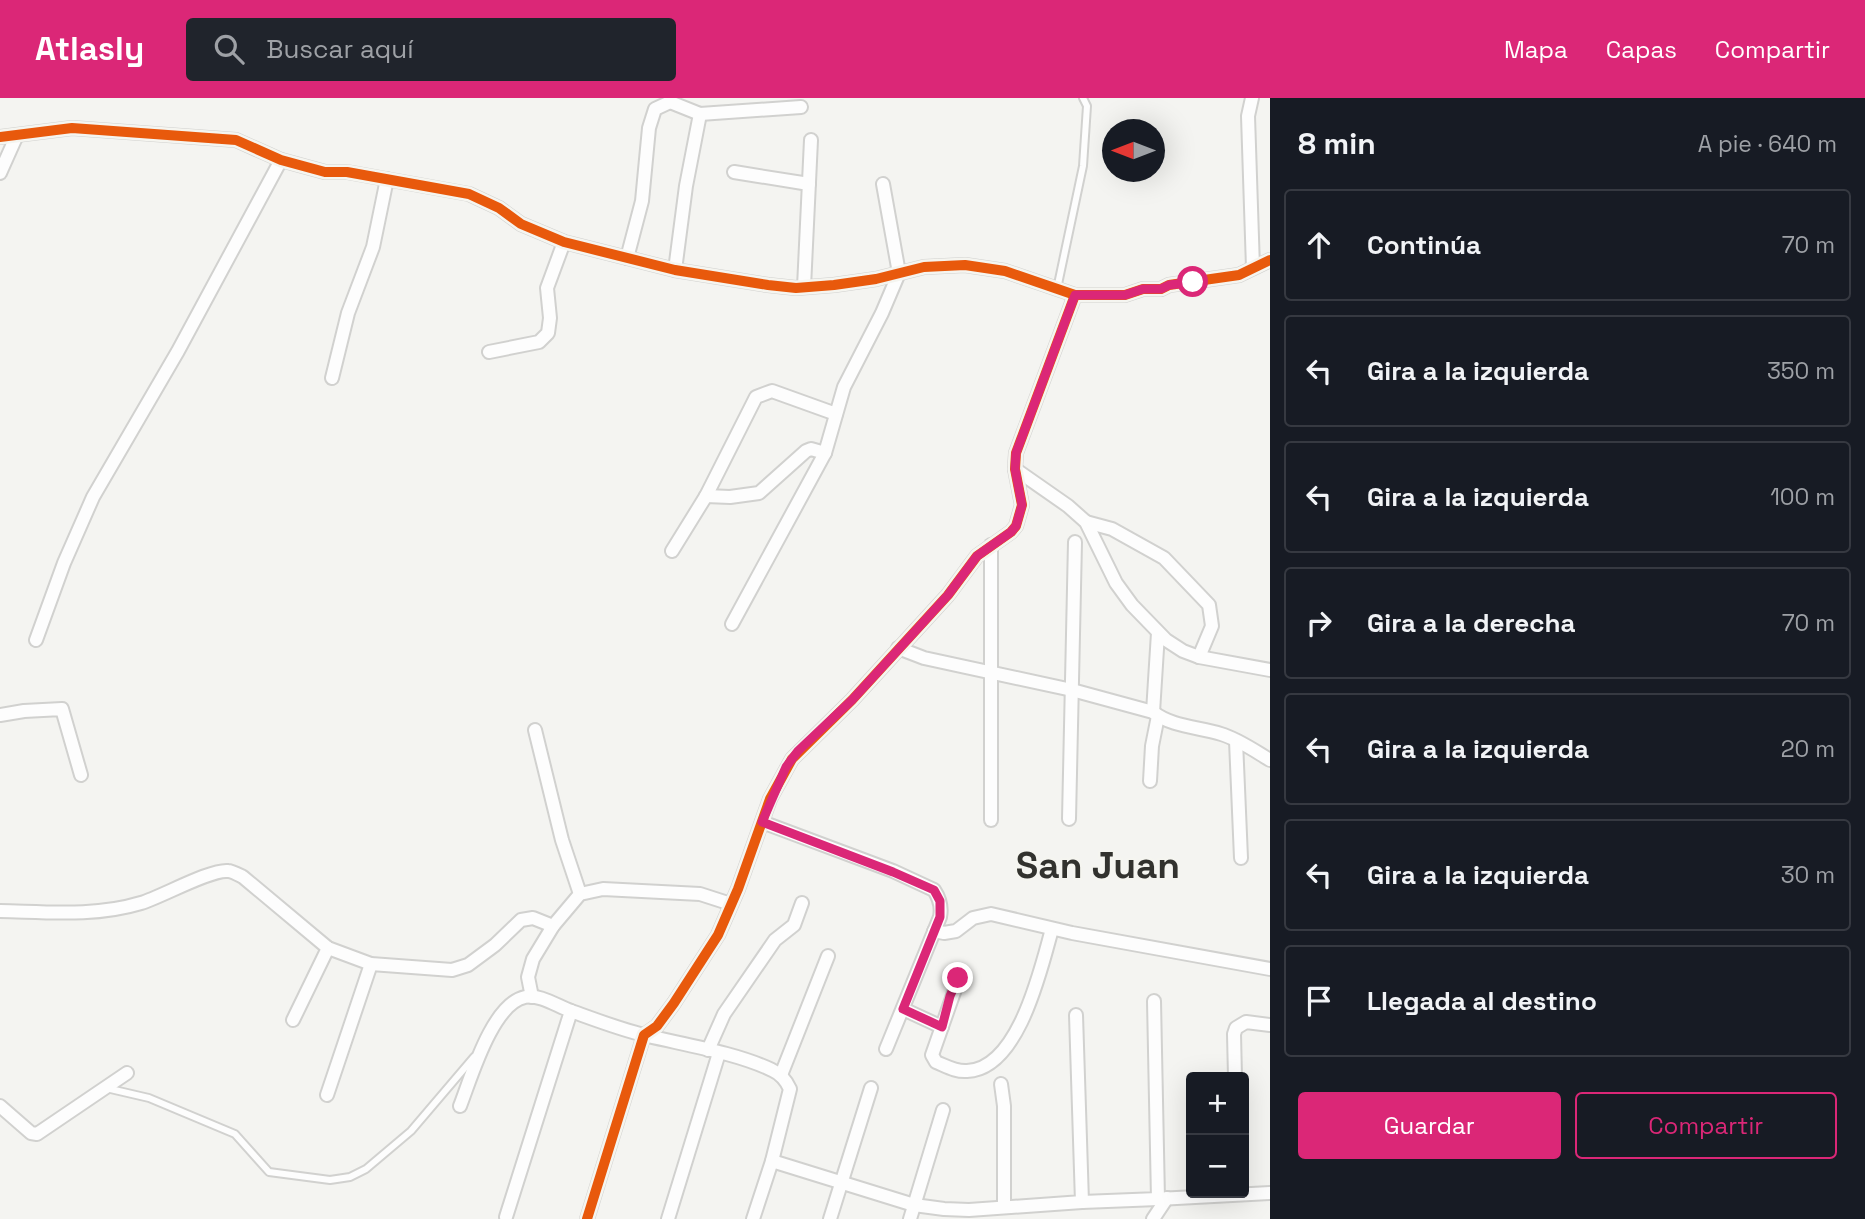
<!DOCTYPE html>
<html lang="es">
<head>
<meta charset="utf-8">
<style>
  body { margin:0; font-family:"Space Grotesk",sans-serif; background:#20242c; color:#f1f3f6 }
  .controls { position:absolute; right:21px; bottom:21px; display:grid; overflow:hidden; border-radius:7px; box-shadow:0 7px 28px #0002 }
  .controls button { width:63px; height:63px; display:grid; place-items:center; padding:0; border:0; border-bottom:2px solid #363941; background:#171b24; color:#f1f3f6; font:35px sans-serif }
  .compass { position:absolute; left:1102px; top:21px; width:63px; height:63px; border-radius:50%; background:#171b24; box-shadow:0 7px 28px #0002; rotate:270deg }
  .stop { position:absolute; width:21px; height:21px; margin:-16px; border:5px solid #db2777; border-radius:50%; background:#fff }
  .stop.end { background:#db2777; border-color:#fff; box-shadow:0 2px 7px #0008 }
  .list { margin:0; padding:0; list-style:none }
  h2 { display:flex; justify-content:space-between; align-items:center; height:91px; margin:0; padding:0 28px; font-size:30px }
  h2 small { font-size:23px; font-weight:400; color:#9ea1a6 }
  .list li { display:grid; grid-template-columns:46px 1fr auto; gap:21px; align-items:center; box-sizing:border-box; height:112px; margin:0 14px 14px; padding:0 14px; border:2px solid #363941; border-radius:7px }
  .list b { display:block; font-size:26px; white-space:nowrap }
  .list em { font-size:23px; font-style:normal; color:#9ea1a6 }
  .actions { display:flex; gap:14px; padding:21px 28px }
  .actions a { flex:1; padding:16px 0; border:2px solid #db2777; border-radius:7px; text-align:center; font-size:24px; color:#db2777 }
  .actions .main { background:#db2777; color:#fff }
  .icon { flex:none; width:38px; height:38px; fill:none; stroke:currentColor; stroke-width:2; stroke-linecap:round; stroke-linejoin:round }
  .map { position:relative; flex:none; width:1270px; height:1121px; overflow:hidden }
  header { display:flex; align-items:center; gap:42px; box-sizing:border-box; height:98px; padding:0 35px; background:#db2777; color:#fff }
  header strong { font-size:33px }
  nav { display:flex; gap:38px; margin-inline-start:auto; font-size:24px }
  .search { width:490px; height:63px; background:#20242c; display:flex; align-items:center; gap:18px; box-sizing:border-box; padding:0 24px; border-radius:7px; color:#9ea1a6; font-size:26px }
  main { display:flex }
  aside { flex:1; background:#171b24 }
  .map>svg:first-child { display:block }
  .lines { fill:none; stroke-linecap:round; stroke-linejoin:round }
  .lane-casing { stroke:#d1d1cf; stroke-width:10 }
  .street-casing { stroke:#d1d1cf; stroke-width:16 }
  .lane { stroke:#fdfdfd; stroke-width:6 }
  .street { stroke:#fdfdfd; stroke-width:12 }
  .cycleway-casing { stroke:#f5f5f0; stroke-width:15 }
  .cycleway { stroke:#e8590c; stroke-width:10 }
  .route { stroke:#db2777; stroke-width:9 }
  .labels { text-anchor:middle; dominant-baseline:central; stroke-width:5; stroke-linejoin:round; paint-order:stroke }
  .town-label { font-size:37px; font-weight:bold; fill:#32322e; stroke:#f5f5f0 }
</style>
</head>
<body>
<header>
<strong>Atlasly</strong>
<div class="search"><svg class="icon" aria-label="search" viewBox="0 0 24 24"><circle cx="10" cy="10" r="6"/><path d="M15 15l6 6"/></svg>Buscar aquí</div>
<nav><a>Mapa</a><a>Capas</a><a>Compartir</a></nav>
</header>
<main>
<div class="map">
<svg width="1270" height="1121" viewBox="0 0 1270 1121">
  <rect width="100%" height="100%" fill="#f4f4f1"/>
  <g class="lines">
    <g class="lane-casing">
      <g id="lane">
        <polyline points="1057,191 1083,68 1087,8 1083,0"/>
        <polyline points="106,990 149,1000 235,1036 269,1074 330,1082 350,1079 366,1071 411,1033 474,959"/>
      </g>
    </g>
    <g class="street-casing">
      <g id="street">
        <polyline points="1252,0 1248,18 1253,170"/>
        <polyline points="0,39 72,30 236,42 281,62 325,74 347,74 469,96 499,110 521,126 564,144 675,172 768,187 796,190 834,187 876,181 924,169 965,167 1005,173 1075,197 1125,197 1143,191 1161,191 1169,187 1239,177 1270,162"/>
        <polyline points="734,74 809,86"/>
        <polyline points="0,75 17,37"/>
        <polyline points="627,160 642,103 649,30 655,11 670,4 700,16 801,9"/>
        <polyline points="675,172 686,88 700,16"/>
        <polyline points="804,189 811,42"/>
        <polyline points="489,254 539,244 548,235 550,220 547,190 564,144"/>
        <polyline points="332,280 348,215 373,149 387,81"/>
        <polyline points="1015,371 1068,408 1086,424 1116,485 1132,507 1166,542 1183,553 1199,559 1270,572"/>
        <polyline points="706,398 730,399 759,395 806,353 811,351 825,355"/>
        <polyline points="1086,424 1112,431 1164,460 1209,507 1212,528 1199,559"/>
        <polyline points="991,447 991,722"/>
        <polyline points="672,453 706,398 756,299 772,293 836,316"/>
        <polyline points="732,526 825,355 844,289 882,215 899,175 883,86"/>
        <polyline points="36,542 64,465 93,399 178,253 281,62"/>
        <path d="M 898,550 L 924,560 L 1072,592 L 1153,614 C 1172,629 1199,629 1221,636 C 1238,641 1255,653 1270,662"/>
        <polyline points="1153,614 1158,535"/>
        <polyline points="0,617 24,613 62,611 81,677"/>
        <polyline points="535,632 562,742 580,796"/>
        <polyline points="1236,643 1241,760"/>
        <polyline points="1150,683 1152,648 1158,618"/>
        <polyline points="1069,721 1075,444"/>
        <path d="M 762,724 L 893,773 L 934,792 C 940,801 942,809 940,819 L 886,951"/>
        <path d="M 0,813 C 47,814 95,819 141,805 C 161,799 211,771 228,773 C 232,773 239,777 243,779 L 328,850 L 371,866 L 452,872 L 468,867 L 495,847 L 521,822 L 533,820 L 553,828"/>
        <polyline points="934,833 944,835 956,833 973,820 991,816 1072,835 1270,871"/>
        <path d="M 959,880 L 932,957 L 936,964 C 946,968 956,974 967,973 C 1019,971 1041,870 1052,831"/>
        <polyline points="532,899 528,879 533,861 553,828 580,796 603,791 700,796 731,806"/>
        <polyline points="903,911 942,929"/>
        <path d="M 571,913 C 596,922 622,932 648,938 C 686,947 737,955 772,972 C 781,976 786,982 790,991 L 772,1063 L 753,1121"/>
        <polyline points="293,922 328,850"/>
        <polyline points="708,952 724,916 775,842 794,827 802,805"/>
        <polyline points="781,977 828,858"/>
        <polyline points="1235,979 1234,936 1236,930 1246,924 1270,927"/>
        <polyline points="1001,986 1004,1008 1004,1109"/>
        <polyline points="327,997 371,866"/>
        <polyline points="0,1008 31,1035 37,1036 127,975"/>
        <path d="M 460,1008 C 471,980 492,906 525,899 C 540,896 557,908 571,913 L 506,1119"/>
        <polyline points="772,1063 914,1107 944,1111 969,1112 1082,1104 1076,917"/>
        <polyline points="1158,1101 1270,1095"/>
        <polyline points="1082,1104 1158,1101 1154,903"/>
        <polyline points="587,1121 644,937 657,928 674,905 718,837 738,791 770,701 792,661 852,602 948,497 977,458 1011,434 1016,428 1022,407 1015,371 1016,355 1075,197"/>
        <polyline points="668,1121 719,955"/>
        <polyline points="830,1121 871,990"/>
        <polyline points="910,1121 943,1012"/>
        <polyline points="1153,1121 1167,1100"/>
      </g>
    </g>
    <use href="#lane" class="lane"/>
    <use href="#street" class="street"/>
    <g class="cycleway-casing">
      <g id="cycleway">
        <polyline points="0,39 72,30 236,42 281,62 325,74 347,74 469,96 499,110 521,126 564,144 675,172 768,187 796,190 834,187 876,181 924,169 965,167 1005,173 1075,197 1125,197 1143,191 1161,191 1169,187 1239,177 1270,162"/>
        <polyline points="587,1121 644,937 657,928 674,905 718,837 738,791 770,701 792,661 852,602 948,497 977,458 1011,434 1016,428 1022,407 1015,371 1016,355 1075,197"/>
      </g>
    </g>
    <use href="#cycleway" class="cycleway"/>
  </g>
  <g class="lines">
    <polyline class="route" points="958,880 950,898 942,929 903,911 940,819 940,803 934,792 893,774 762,724 786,669 798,653 852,602 918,530 948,497 977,458 1011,434 1016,428 1022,407 1015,371 1016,355 1075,197 1125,197 1143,191 1161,191 1169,187 1193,184"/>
  </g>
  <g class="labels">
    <g class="town-label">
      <text x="1098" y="767">San Juan</text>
    </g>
  </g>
</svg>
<div class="controls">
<button>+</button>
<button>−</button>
</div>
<svg class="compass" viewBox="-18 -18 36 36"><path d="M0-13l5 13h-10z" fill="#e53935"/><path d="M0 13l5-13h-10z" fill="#9ea1a6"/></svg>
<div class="stop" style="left:1193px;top:184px"></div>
<div class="stop end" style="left:958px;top:880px"></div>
</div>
<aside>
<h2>8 min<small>A pie · 640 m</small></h2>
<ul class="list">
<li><svg class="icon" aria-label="ahead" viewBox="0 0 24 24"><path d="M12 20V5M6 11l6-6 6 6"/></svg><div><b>Continúa</b></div><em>70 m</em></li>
<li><svg class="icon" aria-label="left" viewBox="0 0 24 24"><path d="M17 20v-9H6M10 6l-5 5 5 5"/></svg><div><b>Gira a la izquierda</b></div><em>350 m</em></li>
<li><svg class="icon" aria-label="left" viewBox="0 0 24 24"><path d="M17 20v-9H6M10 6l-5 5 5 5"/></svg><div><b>Gira a la izquierda</b></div><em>100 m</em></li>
<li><svg class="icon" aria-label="right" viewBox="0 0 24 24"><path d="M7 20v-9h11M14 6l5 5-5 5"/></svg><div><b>Gira a la derecha</b></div><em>70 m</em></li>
<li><svg class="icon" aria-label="left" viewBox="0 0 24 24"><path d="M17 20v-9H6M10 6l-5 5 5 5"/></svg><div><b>Gira a la izquierda</b></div><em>20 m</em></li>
<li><svg class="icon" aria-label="left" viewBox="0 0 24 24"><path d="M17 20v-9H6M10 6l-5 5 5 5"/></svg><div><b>Gira a la izquierda</b></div><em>30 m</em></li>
<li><svg class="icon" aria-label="arrive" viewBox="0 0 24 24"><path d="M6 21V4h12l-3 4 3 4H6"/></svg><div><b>Llegada al destino</b></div></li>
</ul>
<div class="actions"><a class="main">Guardar</a><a>Compartir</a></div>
</aside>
</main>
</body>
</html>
